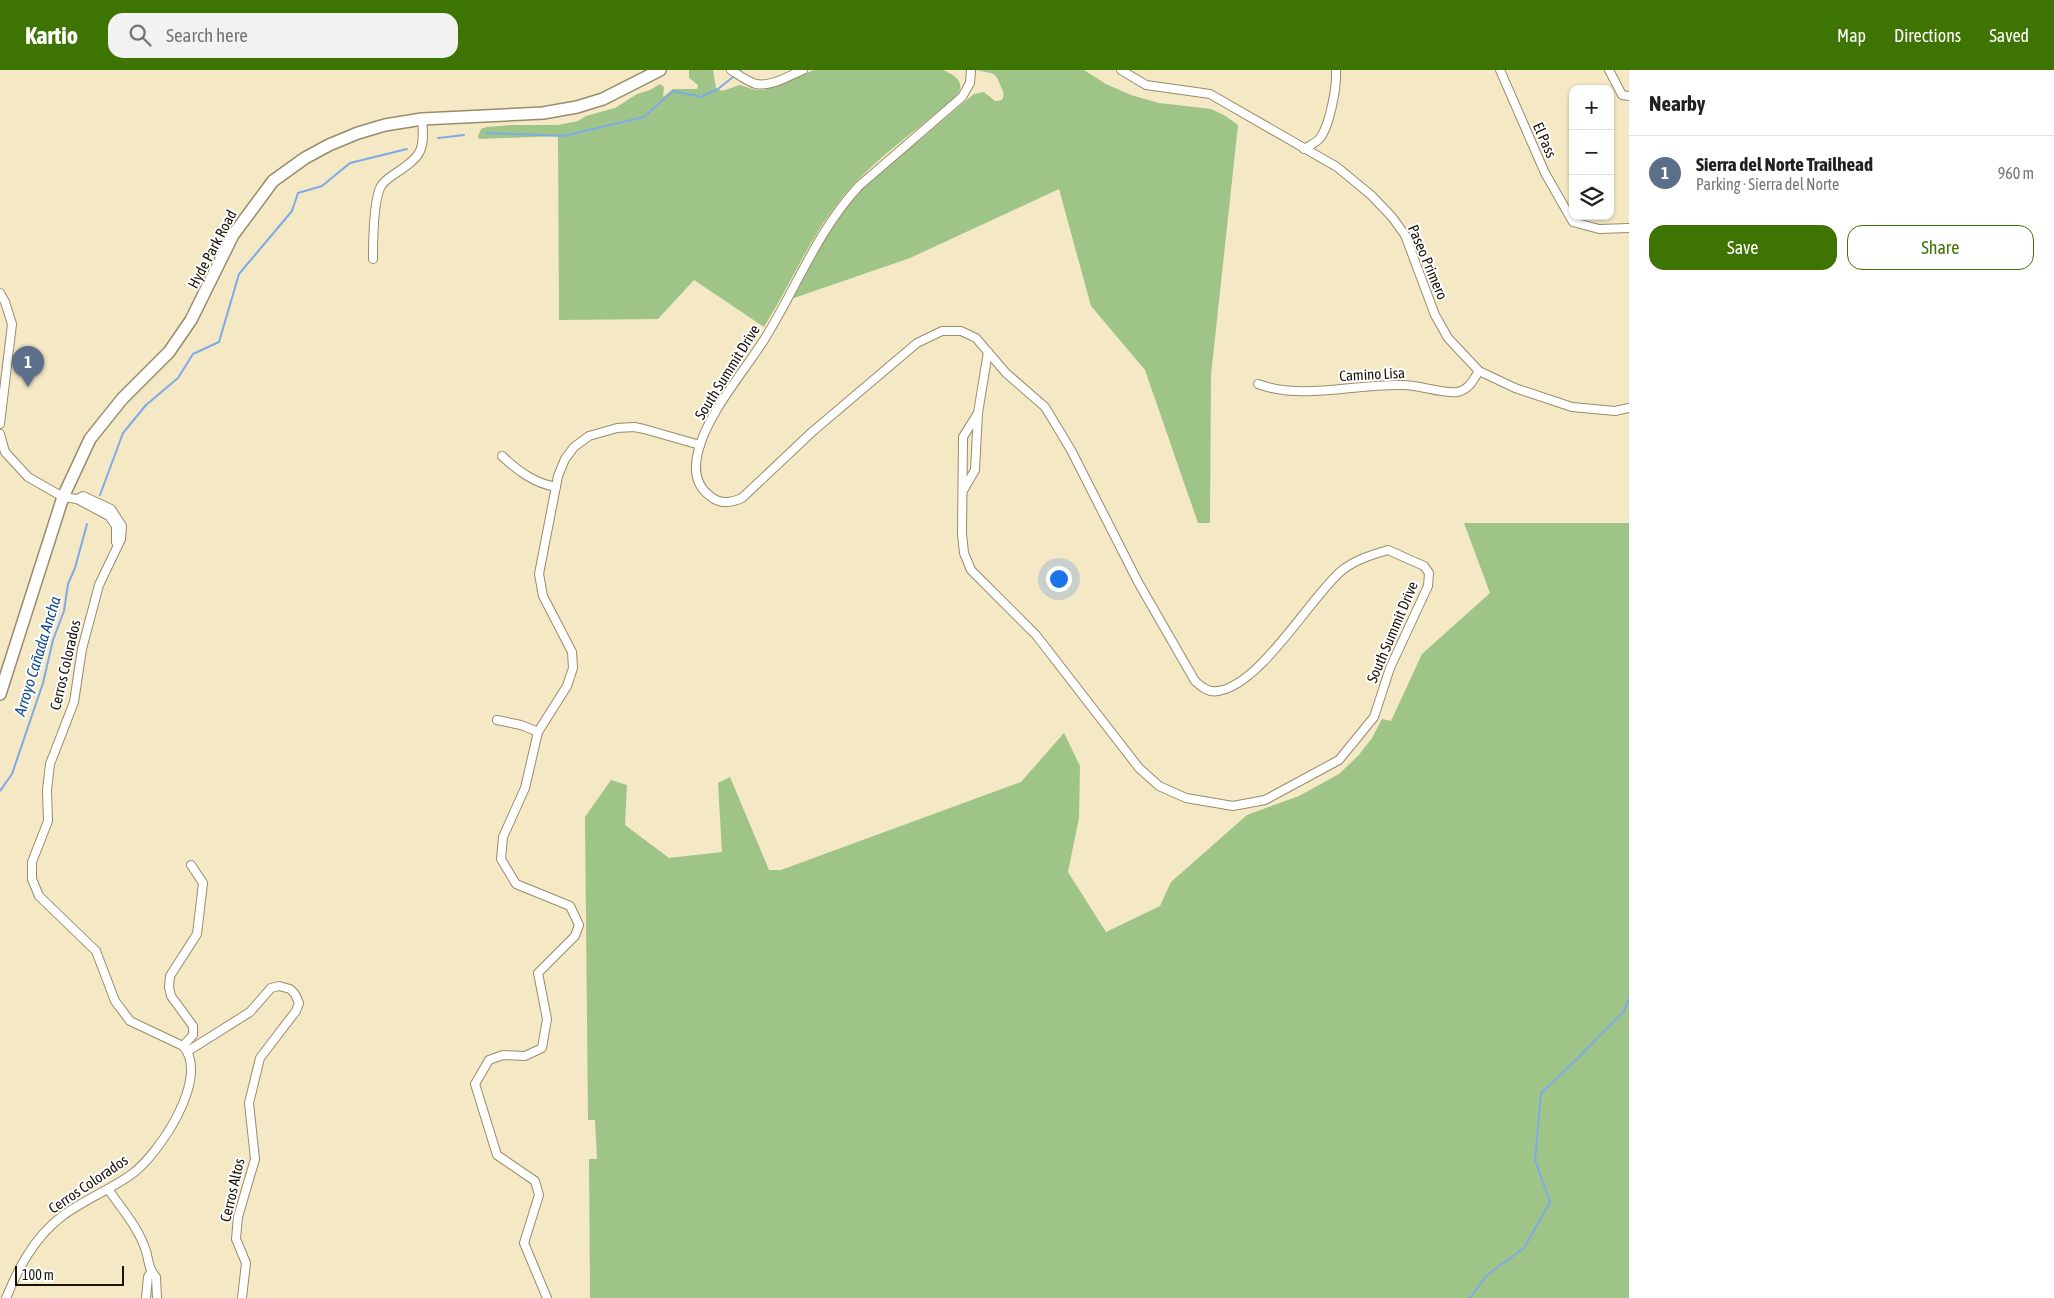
<!DOCTYPE html>
<html lang="en">
<head>
<meta charset="utf-8">
<style>
  body { margin:0; font-family:"Asap Condensed",sans-serif; background:#f2f2f2; color:#202124 }
  .controls { position:absolute; right:15px; top:15px; display:grid; overflow:hidden; border-radius:10px; box-shadow:0 1px 4px #0004 }
  .controls button { width:45px; height:45px; display:grid; place-items:center; padding:0; border:0; border-bottom:1px solid #e0e0e0; background:#fff; color:#202124; font:25px sans-serif }
  .scale { position:absolute; left:15px; bottom:12px; width:109px; box-sizing:border-box; padding-left:5px; border:2px solid #191408; border-top:0; font-size:14px; line-height:18px; white-space:nowrap; color:#191408; -webkit-text-stroke:4px #fff; paint-order:stroke }
  .you { position:absolute; left:1058px; top:508px; width:18px; height:18px; margin:-12px; border:4px solid #fff; border-radius:50%; background:#1a73e8; box-shadow:0 0 0 8px #1a73e833 }
  .badge { display:grid; place-items:center; width:32px; height:32px; border-radius:50%; background:#3e7401; color:#fff; font-size:16px; font-weight:700 }
  .pin { position:absolute; translate:-50% -41px; filter:drop-shadow(0 1px 2px #0008) }
  .pin::after { content:''; position:absolute; top:26px; width:18px; height:15px; background:inherit; clip-path:polygon(0 0,100% 0,50% 100%) }
  .list { margin:0; padding:0; list-style:none }
  h2 { display:flex; justify-content:space-between; align-items:center; height:65px; margin:0; padding:0 20px; font-size:21px }
  h2 small { font-size:16px; font-weight:400; color:#757577 }
  .list li { display:grid; grid-template-columns:32px 1fr auto; gap:15px; align-items:center; box-sizing:border-box; height:75px; padding:0 20px; border-top:1px solid #e0e0e0 }
  .list b { display:block; font-size:19px; white-space:nowrap }
  .list p { margin:0; font-size:16px; white-space:nowrap; color:#757577 }
  .list em { font-size:16px; font-style:normal; color:#757577 }
  .actions { display:flex; gap:10px; padding:15px 20px }
  .actions a { flex:1; padding:11px 0; border:1px solid #3e7401; border-radius:15px; text-align:center; font-size:18px; color:#3e7401 }
  .actions .main { background:#3e7401; color:#fff }
  .icon { flex:none; width:28px; height:28px; fill:none; stroke:currentColor; stroke-width:2; stroke-linecap:round; stroke-linejoin:round }
  .map { position:relative; flex:none; width:1629px; height:1228px; overflow:hidden }
  header { display:flex; align-items:center; gap:30px; box-sizing:border-box; height:70px; padding:0 25px; background:#3e7401; color:#fff }
  header strong { font-size:24px }
  nav { display:flex; gap:28px; margin-inline-start:auto; font-size:18px }
  .search { width:350px; height:45px; background:#f2f2f2; display:flex; align-items:center; gap:12px; box-sizing:border-box; padding:0 18px; border-radius:15px; color:#757577; font-size:19px }
  main { display:flex }
  aside { flex:1; background:#fff }
  .map>svg:first-child { display:block }
  .green { fill:#9ec487 }
  .lines { fill:none; stroke-linecap:round; stroke-linejoin:round }
  .stream { stroke:#7eabe7; stroke-width:2 }
  .street-casing { stroke:#988c6b; stroke-width:10 }
  .secondary-casing { stroke:#988c6b; stroke-width:14 }
  .street { stroke:#fff; stroke-width:8 }
  .secondary { stroke:#fff; stroke-width:11 }
  .labels { text-anchor:middle; dominant-baseline:central; stroke-width:4; stroke-linejoin:round; paint-order:stroke }
  .street-label { font-size:15px; fill:#191408; stroke:#fff }
  .water-label { font-size:16px; font-style:italic; fill:#0f4a91; stroke:#fff }
</style>
</head>
<body>
<header>
<strong>Kartio</strong>
<div class="search"><svg class="icon" aria-label="search" viewBox="0 0 24 24"><circle cx="10" cy="10" r="6"/><path d="M15 15l6 6"/></svg>Search here</div>
<nav><a>Map</a><a>Directions</a><a>Saved</a></nav>
</header>
<main>
<div class="map">
<svg width="1629" height="1228" viewBox="0 0 1629 1228">
  <rect width="100%" height="100%" fill="#f5e8c5"/>
  <g class="green">
    <path d="M 689,0 L 713,0 L 716,18 L 722,21 L 740,15 L 756,20 L 764,20 L 814,0 L 943,0 C 955,5 967,13 956,26 C 918,60 872,90 840,130 C 809,169 790,215 764,257 L 694,210 L 658,249 L 559,250 L 558,66 L 479,69 L 478,66 L 481,59 L 487,57 L 512,55 L 558,55 L 578,51 L 586,46 L 615,38 L 637,24 L 650,20 L 660,14 L 664,17 L 663,27 L 673,19 L 697,19 L 698,15 L 689,8 Z"/>
    <path d="M 976,0 L 1084,0 L 1106,14 L 1131,25 L 1159,33 L 1211,39 L 1224,45 L 1238,55 L 1211,305 L 1210,453 L 1198,453 L 1145,300 L 1091,236 L 1059,119 L 910,188 L 791,229 C 812,190 832,150 863,118 L 974,24 L 984,22 L 995,31 L 1002,30 C 1004,25 1004,24 1002,19 C 994,0 997,5 976,0 Z"/>
    <polygon points="1464,453 1629,453 1629,1228 590,1228 589,1089 597,1089 595,1050 588,1050 585,747 611,710 627,715 625,755 669,788 722,782 718,713 730,707 769,800 781,800 1021,712 1064,663 1080,696 1079,748 1068,802 1106,862 1160,836 1171,812 1247,745 1299,726 1339,704 1358,686 1372,668 1382,649 1391,651 1422,584 1490,523"/>
  </g>
  <g class="lines">
    <g class="stream">
      <polyline points="486,63 563,66 644,47 673,21 701,27 718,19 733,7"/>
      <polyline points="438,68 464,65"/>
      <polyline points="100,425 123,363 146,335 178,308 193,284 219,272 239,204 292,141 298,123 322,116 350,93 407,79"/>
      <polyline points="0,721 12,704 43,613 53,570 64,541 68,514 75,498 87,454"/>
      <polyline points="1470,1228 1486,1206 1524,1178 1550,1132 1535,1090 1541,1023 1579,987 1624,941 1629,929"/>
    </g>
    <g class="street-casing">
      <g id="street">
        <path d="M 731,0 C 739,5 748,12 756,14 C 772,17 790,5 803,0"/>
        <path d="M 971,0 L 970,13 L 962,27 L 859,116 C 817,161 796,219 764,270 C 743,303 707,344 698,382 C 694,398 695,415 710,426 C 719,434 731,433 742,428 L 812,362 L 917,273 L 942,261 L 961,261 L 976,268 L 1006,303 L 1045,337 L 1071,380 L 1138,512 L 1195,611 C 1202,617 1208,623 1218,621 C 1260,615 1308,531 1340,502 C 1354,490 1371,485 1388,480 L 1424,496 L 1429,503 L 1428,516 L 1390,598 L 1374,647 L 1339,690 L 1265,730 L 1233,736 L 1186,728 L 1159,716 L 1139,698 L 1036,565 L 971,500 L 964,483 L 962,464 L 963,367 L 978,343"/>
        <polyline points="1121,0 1146,15 1210,24 1337,97 1371,125 1392,147 1405,165 1435,245 1448,268 1479,301 1515,318 1572,337 1615,341 1629,338"/>
        <polyline points="1500,0 1545,103 1573,152 1599,159 1629,158"/>
        <polyline points="1609,0 1622,25 1629,26"/>
        <path d="M 1304,79 C 1309,76 1316,73 1320,68 C 1330,55 1337,16 1336,0"/>
        <path d="M 373,189 C 373,171 373,131 381,116 C 385,110 390,107 396,103 C 422,86 425,80 422,49"/>
        <polyline points="0,223 5,232 12,254 0,354"/>
        <path d="M 1258,314 C 1303,331 1357,313 1404,315 C 1418,315 1445,324 1457,322 C 1469,320 1473,310 1479,301"/>
        <polyline points="0,364 5,382 28,407 63,427 77,429 109,446 116,456 116,472"/>
        <path d="M 502,386 C 518,401 534,413 556,417"/>
        <polyline points="964,419 975,400 978,343 988,282"/>
        <polyline points="497,650 521,655 538,662"/>
        <polyline points="183,976 193,965 193,956 171,926 169,917 170,906 197,864 203,813 191,795"/>
        <polyline points="188,981 250,942 271,918 279,916 290,919 295,924 299,933 296,941 260,988 249,1033 255,1089 238,1147 236,1169 246,1193 242,1228"/>
        <path d="M 108,1119 C 121,1138 139,1158 146,1181 C 149,1190 148,1199 156,1207 L 157,1228"/>
        <path d="M 6,1228 C 19,1197 34,1168 61,1147 C 83,1130 110,1120 132,1104 C 159,1084 211,1007 183,976 L 130,951 L 115,931 L 96,881 L 39,826 L 32,809 L 32,792 L 48,751 L 47,720 L 50,694 L 74,632 L 82,579 L 99,515 L 121,469 L 122,456 L 111,439 L 83,426 L 77,429"/>
        <polyline points="146,1228 148,1207 151,1202"/>
        <polyline points="547,1228 524,1173 539,1125 535,1111 497,1085 475,1014 489,990 503,985 525,986 542,978 547,949 538,903 575,866 579,855 570,836 516,814 501,789 503,767 525,718 538,662 567,616 573,598 572,582 543,526 539,504 558,406 565,389 574,377 589,366 617,358 634,357 644,359 700,375"/>
      </g>
    </g>
    <g class="secondary-casing">
      <polyline id="secondary" points="0,624 63,427 90,369 122,329 169,282 191,250 233,165 273,111 305,88 329,75 358,63 385,55 422,49 543,43 577,37 603,29 660,0"/>
    </g>
    <use href="#street" class="street"/>
    <use href="#secondary" class="secondary"/>
  </g>
  <g class="labels">
    <g class="street-label">
      <text transform="translate(1545 70) rotate(66)">El Pass</text>
      <text transform="translate(212 179) rotate(-62)">Hyde Park Road</text>
      <text transform="translate(1428 192) rotate(67)">Paseo Primero</text>
      <text transform="translate(727 302) rotate(-58)">South Summit Drive</text>
      <text transform="translate(1372 304) rotate(-3)">Camino Lisa</text>
      <text transform="translate(1392 562) rotate(-67)">South Summit Drive</text>
      <text transform="translate(65 595) rotate(-77)">Cerros Colorados</text>
      <text transform="translate(88 1114) rotate(-34)">Cerros Colorados</text>
      <text transform="translate(232 1120) rotate(-77)">Cerros Altos</text>
    </g>
    <g class="water-label">
      <text transform="translate(37 586) rotate(-73)">Arroyo Cañada Ancha</text>
    </g>
  </g>
</svg>
<div class="controls">
<button>+</button>
<button>−</button>
<button><svg class="icon" aria-label="layers" viewBox="0 0 24 24"><path d="M12 4l9 5-9 5-9-5zM3 14l9 5 9-5"/></svg></button>
</div>
<div class="scale">100 m</div>
<div class="you"></div>
<div class="pin badge" style="left:28px;top:317px;background:#5c6f8a">1</div>
</div>
<aside>
<h2>Nearby<small></small></h2>
<ul class="list">
<li><span class="badge" style="background:#5c6f8a">1</span><div><b>Sierra del Norte Trailhead</b><p>Parking · Sierra del Norte</p></div><em>960 m</em></li>
</ul>
<div class="actions"><a class="main">Save</a><a>Share</a></div>
</aside>
</main>
</body>
</html>
